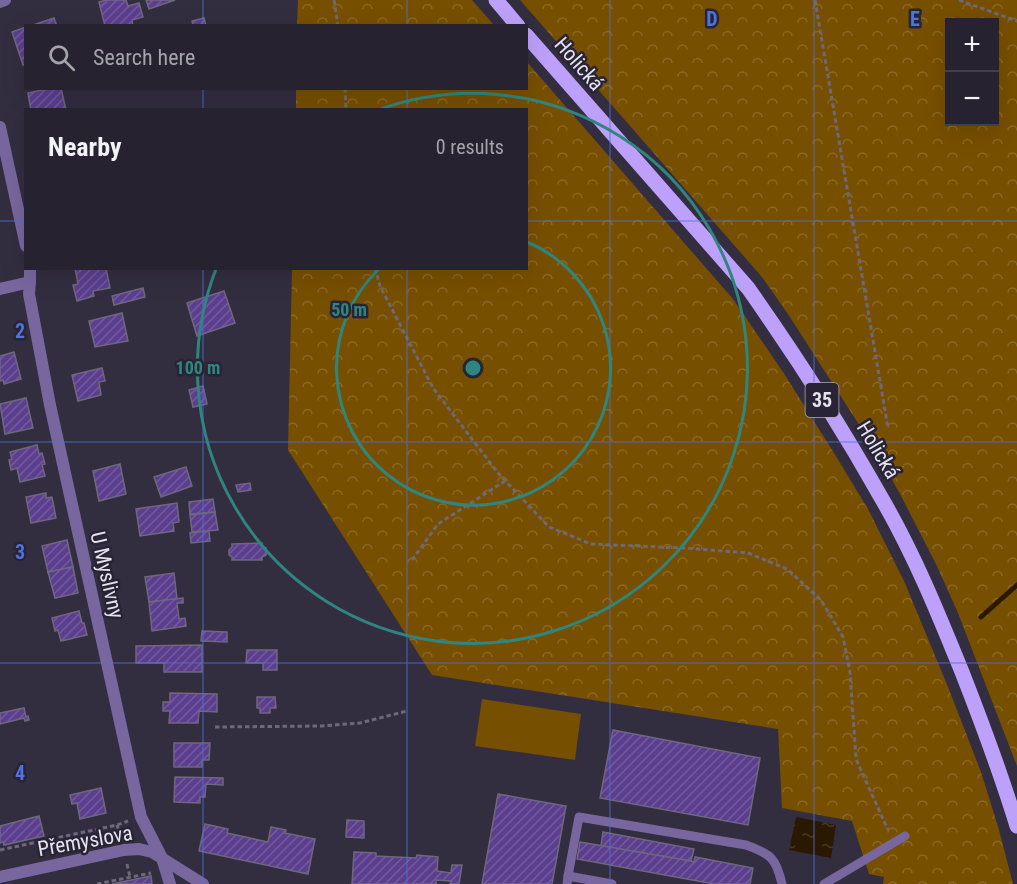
<!DOCTYPE html>
<html lang="en">
<head>
<meta charset="utf-8">
<style>
  body { margin:0; font-family:"Roboto Condensed",sans-serif; background:#322f3c; color:#f1f3f6 }
  .controls { position:absolute; right:18px; top:18px; display:grid; overflow:hidden; border-radius:0px; box-shadow:0 6px 24px #0002 }
  .controls button { width:54px; height:54px; display:grid; place-items:center; padding:0; border:0; border-bottom:2px solid #423f4c; background:#262230; color:#f1f3f6; font:30px sans-serif }
  .list { margin:0; padding:0; list-style:none }
  h2 { display:flex; justify-content:space-between; align-items:center; height:78px; margin:0; padding:0 24px; font-size:26px }
  h2 small { font-size:20px; font-weight:400; color:#a4a4ab }
  .icon { flex:none; width:33px; height:33px; fill:none; stroke:currentColor; stroke-width:2; stroke-linecap:round; stroke-linejoin:round }
  .map { position:relative; flex:none; width:1017px; height:884px; overflow:hidden }
  .search { position:absolute; background:#262230; box-shadow:0 6px 24px #0002; left:24px; top:24px; width:504px; height:66px; display:flex; align-items:center; gap:15px; box-sizing:border-box; padding:0 21px; border-radius:0px; color:#a4a4ab; font-size:22px }
  .panel { position:absolute; background:#262230; box-shadow:0 6px 24px #0002; left:24px; top:108px; width:504px; height:162px; border-radius:0px }
  .map>svg:first-child { display:block }
  .green { fill:#774f00 }
  .forest { fill:url(#forest-crowns); fill-rule:evenodd }
  .water { fill:url(#water-ripples) }
  .lines { fill:none; stroke-linecap:round; stroke-linejoin:round }
  .stream { stroke:#2a1800; stroke-width:5 }
  .building { fill:url(#building-hatch); stroke:#6e687d; stroke-width:1.5 }
  .path { stroke:#6e697a; stroke-width:3; stroke-dasharray:4.5 3; stroke-linecap:butt }
  .lane { stroke:#78679e; stroke-width:9 }
  .street { stroke:#78679e; stroke-width:12 }
  .primary { stroke:#bca0fa; stroke-width:15 }
  .grid { fill:none; stroke:#4f73de; stroke-width:1.5; stroke-opacity:0.55 }
  .ring { fill:none; stroke:#2f8681; stroke-width:3 }
  .labels { text-anchor:middle; dominant-baseline:central; stroke-width:5; stroke-linejoin:round; paint-order:stroke }
  .shield { fill:#292435; stroke:#ada9b6; stroke-width:1.5 }
  .shield-label { font-size:20px; font-weight:bold; fill:#e5e2ee }
  .street-label { font-size:21px; fill:#e5e2ee; stroke:#292435 }
  .grid-label { font-size:20px; text-anchor:middle; font-weight:bold; fill:#4f73de; stroke:#292435; stroke-width:5; stroke-linejoin:round; paint-order:stroke }
  .centre { fill:#2f8681; stroke:#292435; stroke-width:3 }
  .ring-label { font-size:18px; text-anchor:middle; font-weight:bold; fill:#2f8681; stroke:#292435; stroke-width:5; stroke-linejoin:round; paint-order:stroke }
</style>
</head>
<body>
<div class="map">
<svg width="1017" height="884" viewBox="0 0 1017 884">
  <defs>
    <pattern id="forest-crowns" width="20" height="18" patternUnits="userSpaceOnUse" patternTransform="scale(1.5)"><rect width="20" height="18" fill="#774f00"/><path d="M2 6a3 3 0 1 1 6 0M12 15a3 3 0 1 1 6 0" fill="none" stroke="#8a6826"/></pattern>
    <pattern id="water-ripples" width="26" height="14" patternUnits="userSpaceOnUse" patternTransform="scale(1.5)"><rect width="26" height="14" fill="#2a1800"/><path d="M2 4q2-2 4 0t4 0M15 11q2-2 4 0t4 0" fill="none" stroke="#493926"/></pattern>
    <pattern id="building-hatch" width="6" height="6" patternUnits="userSpaceOnUse" patternTransform="scale(1.5)"><rect width="6" height="6" fill="#5c3e8f"/><path d="M-1 1l2-2M0 6l6-6M5 7l2-2" fill="none" stroke="#735a9f"/></pattern>
  </defs>
  <rect width="100%" height="100%" fill="#332d40"/>
  <polygon class="green" points="482,699 581,714 575,760 475,746"/>
  <g class="forest">
    <polygon points="298,0 472,0 494,25 297,25"/>
    <path d="M 520,0 L 1017,0 L 1017,766 L 958,613 L 937,566 L 899,492 L 865,434 L 813,353 L 788,314 L 762,277 ZM 994,22 L 994,122 L 950,122 L 950,22 Z"/>
    <polygon points="527,62 733,299 783,372 834,453 868,509 904,581 948,687 981,772 999,830 1013,884 883,884 884,877 869,874 852,821 782,808 778,729 432,675 288,450 292,269 526,268 526,110 296,109 296,89 526,88"/>
  </g>
  <polygon class="water" points="796,817 836,825 831,858 789,850"/>
  <g class="lines">
    <polyline class="stream" points="981,617 1017,585"/>
  </g>
  <g class="building">
    <polygon points="106,0 126,0 128,6 139,3 143,17 132,20 133,26 105,26 99,2"/>
    <polygon points="146,0 175,0 149,9"/>
    <polygon points="54,18 57,26 33,26 33,25"/>
    <polygon points="204,18 206,26 193,26 192,21"/>
    <polygon points="26,27 26,64 23,65 12,32"/>
    <polygon points="52,88 61,88 66,110 31,110 28,93"/>
    <polygon points="75,268 106,268 110,288 93,291 94,296 77,301 73,285 78,284"/>
    <polygon points="143,288 145,297 114,305 112,296"/>
    <polygon points="224,291 235,323 197,336 187,303"/>
    <polygon points="122,313 128,341 95,347 89,321"/>
    <polygon points="14,352 21,379 4,384 3,380 0,381 0,356"/>
    <polygon points="102,368 105,381 99,382 101,395 78,401 72,375"/>
    <polygon points="203,386 207,404 193,407 189,390"/>
    <polygon points="26,398 33,428 5,434 0,404"/>
    <polygon points="37,445 39,454 42,453 45,464 42,465 45,476 20,482 17,468 11,470 9,460 12,459 10,452"/>
    <polygon points="120,464 126,494 99,501 93,471"/>
    <polygon points="186,467 192,486 161,497 154,477"/>
    <polygon points="250,483 251,490 238,492 236,485"/>
    <polygon points="46,493 46,498 52,497 56,518 31,523 26,497"/>
    <polygon points="213,499 215,512 190,514 189,502"/>
    <polygon points="177,503 179,522 173,523 174,531 140,536 136,509"/>
    <polygon points="215,512 218,530 192,532 190,515"/>
    <polygon points="209,531 210,541 191,543 190,533"/>
    <polygon points="67,540 73,567 48,572 42,546"/>
    <polygon points="262,543 262,546 266,548 266,555 262,557 262,560 232,560 232,557 229,555 229,550 232,547 232,544"/>
    <polygon points="73,567 78,593 55,598 48,572"/>
    <polygon points="174,573 177,599 149,602 145,577"/>
    <polygon points="183,598 183,603 177,603 179,619 185,618 186,626 152,631 149,602"/>
    <polygon points="79,611 82,623 84,623 87,635 61,641 58,630 55,631 52,618"/>
    <polygon points="202,631 227,632 227,642 201,641"/>
    <polygon points="202,645 202,672 164,672 164,663 136,663 136,646"/>
    <polygon points="247,650 277,650 277,670 263,670 263,663 246,663"/>
    <polygon points="170,693 217,694 217,712 199,711 198,723 169,723 170,711 163,711 163,702 170,702"/>
    <polygon points="257,697 275,697 276,708 270,708 270,713 260,713 260,708 257,708"/>
    <polygon points="24,708 26,717 28,716 29,720 25,721 24,718 0,724 0,713"/>
    <polygon points="613,730 760,758 748,825 600,798"/>
    <polygon points="174,743 210,743 209,760 202,760 202,767 174,767"/>
    <polygon points="175,777 223,778 223,785 206,784 205,797 200,797 200,803 174,802"/>
    <polygon points="101,788 106,813 80,819 77,803 72,804 70,795"/>
    <polygon points="498,794 566,806 552,884 482,884"/>
    <polygon points="39,816 44,836 4,845 3,842 0,843 0,826"/>
    <polygon points="347,820 364,821 364,838 346,837"/>
    <polygon points="205,824 228,829 227,833 268,842 271,827 286,830 285,833 315,839 308,874 199,851"/>
    <polygon points="603,832 694,849 691,861 601,846"/>
    <polygon points="580,842 691,861 694,862 695,857 753,868 750,884 714,884 577,859"/>
    <polygon points="354,852 376,853 376,856 416,858 417,855 438,857 437,871 451,873 452,865 462,865 459,884 450,884 451,881 436,880 436,884 352,884"/>
    <polygon points="151,876 152,884 112,884"/>
  </g>
  <g class="lines">
    <g class="path">
      <polyline points="334,0 338,26"/>
      <polyline points="815,0 888,428"/>
      <polyline points="959,0 1017,21"/>
      <polyline points="345,88 346,110"/>
      <polyline points="375,268 380,286 433,388 498,473 549,527 591,544 684,548 748,553 787,569 821,600 843,637 850,672 856,759 888,830"/>
      <polyline points="412,560 438,524 505,481"/>
      <polyline points="215,727 321,726 360,723 407,711"/>
      <polyline points="117,825 121,837"/>
      <polyline points="0,850 117,825 128,821"/>
      <polyline points="127,864 130,877"/>
      <polyline points="97,884 151,873"/>
    </g>
    <g class="lane">
      <path d="M 568,876 L 579,817 L 746,845 C 771,854 776,858 782,884"/>
      <polyline points="567,884 568,876 612,884"/>
      <polyline points="824,884 905,836"/>
    </g>
    <g class="street">
      <polyline points="0,2 5,0"/>
      <polyline points="0,127 26,246"/>
      <polyline points="30,268 30,282 29,294 50,405 141,817 162,858 170,884"/>
      <polyline points="0,289 30,282"/>
      <polyline points="0,877 124,850 139,849 152,852 203,884"/>
    </g>
    <g class="primary">
      <polyline points="496,0 518,26"/>
      <path d="M 526,35 L 748,288 C 796,356 841,426 882,499 C 914,554 938,613 962,672 C 982,723 1001,774 1017,826"/>
    </g>
  </g>
  <path class="grid" d="M 203,0 L 203,26M 407,0 L 407,26M 610,0 L 610,884M 814,0 L 814,884M 203,88 L 203,110M 407,88 L 407,110M 0,221 L 26,221M 526,221 L 1017,221M 203,268 L 203,884M 407,268 L 407,884M 0,442 L 1017,442M 0,663 L 1017,663"/>
  <g class="ring">
    <path d="M527 242A137 137 0 1 1 379 269"/>
    <path d="M381 109A275 275 0 1 1 216 269"/>
  </g>
  <g class="labels">
    <rect class="shield" x="805.5" y="383" width="33" height="34" rx="4.5"/>
    <g class="shield-label">
      <text x="822" y="400">35</text>
    </g>
    <g class="street-label">
      <text transform="translate(579 64) rotate(49)">Holická</text>
      <text transform="translate(878 450) rotate(59)">Holická</text>
      <text transform="translate(107 575) rotate(77)">U Myslivny</text>
      <text transform="translate(85 841) rotate(-10)">Přemyslova</text>
    </g>
  </g>
  <g class="grid-label">
    <text x="712" y="26">D</text>
    <text x="915" y="26">E</text>
    <text x="20" y="338">2</text>
    <text x="20" y="559">3</text>
    <text x="20" y="780">4</text>
  </g>
  <circle cx="473" cy="368" r="9" class="centre"/>
  <g class="ring-label">
    <text x="349" y="316">50 m</text>
    <text x="198" y="374">100 m</text>
  </g>
</svg>
<div class="controls">
<button>+</button>
<button>−</button>
</div>
<div class="search"><svg class="icon" aria-label="search" viewBox="0 0 24 24"><circle cx="10" cy="10" r="6"/><path d="M15 15l6 6"/></svg>Search here</div>
<section class="panel">
<h2>Nearby<small>0 results</small></h2>
<ul class="list">
</ul>
</section>
</div>
</body>
</html>
